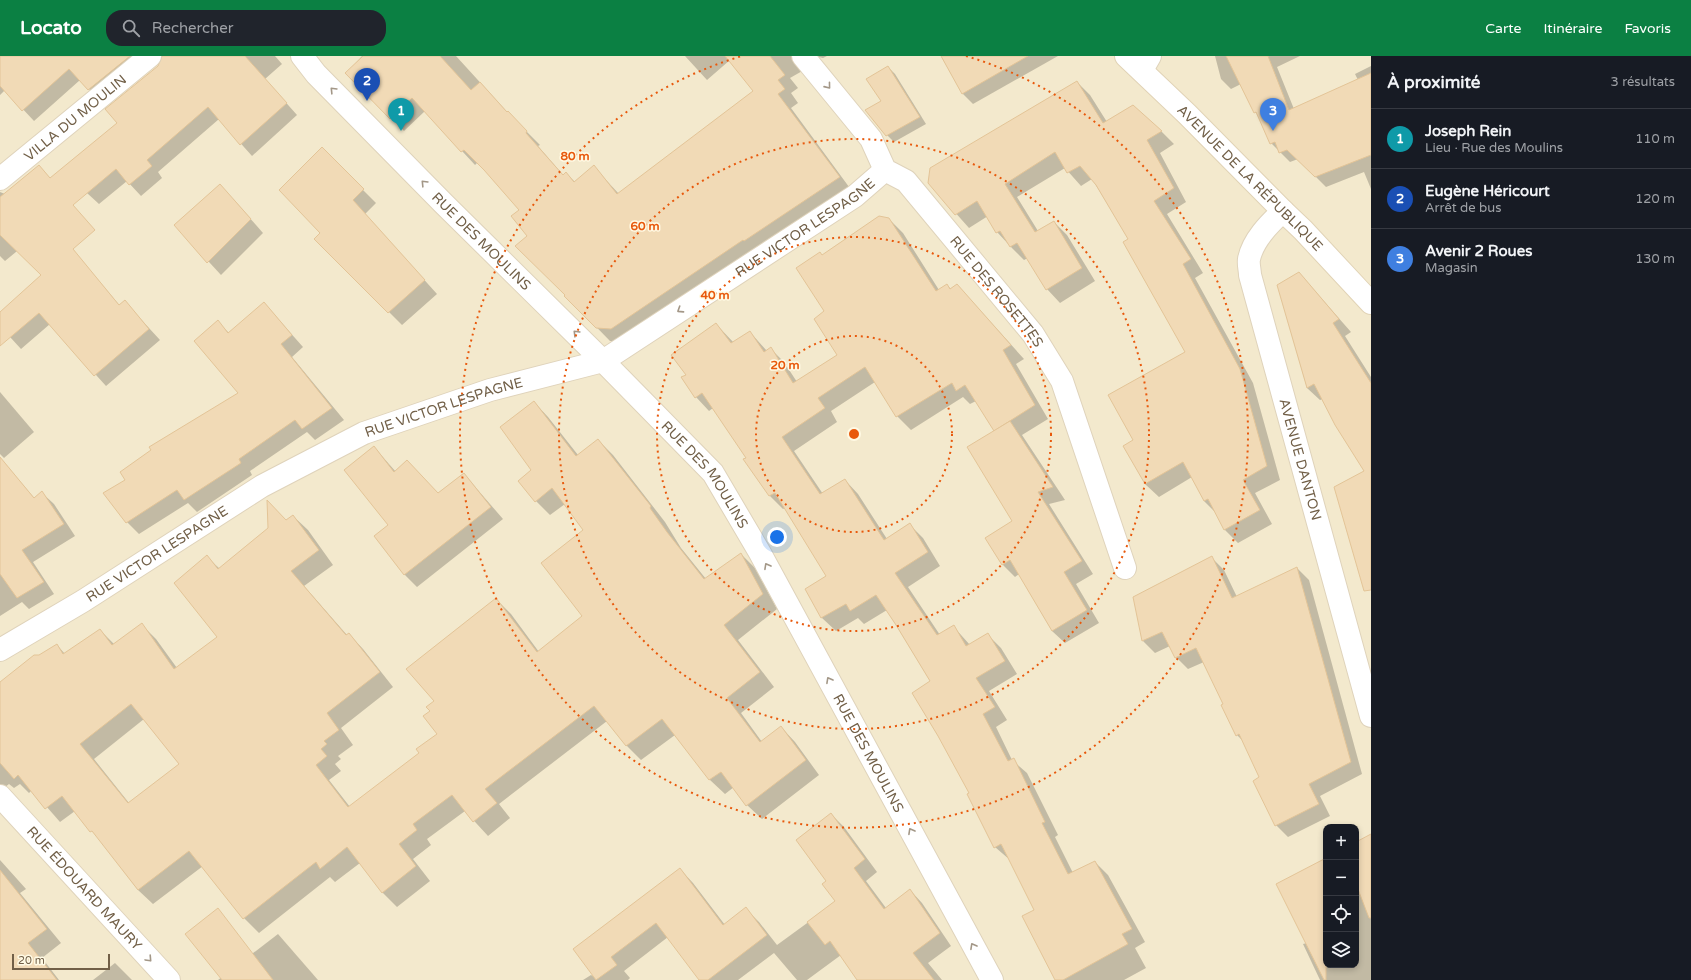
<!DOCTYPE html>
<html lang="fr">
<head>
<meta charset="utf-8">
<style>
  body { margin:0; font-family:"Varela Round",sans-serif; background:#20242c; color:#f1f3f6 }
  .controls { position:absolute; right:12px; bottom:12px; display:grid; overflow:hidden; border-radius:8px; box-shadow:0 2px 6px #0003 }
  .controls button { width:36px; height:36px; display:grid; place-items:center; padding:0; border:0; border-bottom:1px solid #363941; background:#171b24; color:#f1f3f6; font:20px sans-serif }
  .scale { position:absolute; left:12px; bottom:10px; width:98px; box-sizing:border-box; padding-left:4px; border:2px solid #715f47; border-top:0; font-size:11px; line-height:14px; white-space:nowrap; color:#715f47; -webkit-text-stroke:3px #fffae4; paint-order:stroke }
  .you { position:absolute; left:777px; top:481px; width:14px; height:14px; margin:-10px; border:3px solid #fff; border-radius:50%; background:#1a73e8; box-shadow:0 0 0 6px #1a73e833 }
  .badge { display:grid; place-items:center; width:26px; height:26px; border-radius:50%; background:#0b8043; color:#fff; font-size:13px; font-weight:700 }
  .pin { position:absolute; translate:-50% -33px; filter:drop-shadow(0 1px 2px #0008) }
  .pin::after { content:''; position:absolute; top:21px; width:14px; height:12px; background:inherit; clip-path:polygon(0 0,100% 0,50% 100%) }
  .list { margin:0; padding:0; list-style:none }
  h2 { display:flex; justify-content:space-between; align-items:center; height:52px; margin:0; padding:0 16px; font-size:17px }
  h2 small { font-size:13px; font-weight:400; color:#9ea1a6 }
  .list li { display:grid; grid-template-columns:26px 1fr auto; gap:12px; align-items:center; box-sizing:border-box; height:60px; padding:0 16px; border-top:1px solid #363941 }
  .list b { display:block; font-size:15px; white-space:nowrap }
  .list p { margin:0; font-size:13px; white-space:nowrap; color:#9ea1a6 }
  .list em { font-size:13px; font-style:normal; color:#9ea1a6 }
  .icon { flex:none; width:22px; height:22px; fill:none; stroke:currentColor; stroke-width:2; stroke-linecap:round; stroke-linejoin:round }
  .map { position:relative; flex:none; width:1371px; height:924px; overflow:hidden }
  header { display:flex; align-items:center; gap:24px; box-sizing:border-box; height:56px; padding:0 20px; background:#0b8043; color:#fff }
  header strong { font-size:19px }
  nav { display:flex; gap:22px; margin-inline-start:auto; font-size:14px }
  .search { width:280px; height:36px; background:#20242c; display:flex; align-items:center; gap:10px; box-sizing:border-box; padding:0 14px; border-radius:16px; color:#9ea1a6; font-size:15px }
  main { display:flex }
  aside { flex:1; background:#171b24 }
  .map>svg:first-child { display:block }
  .residential { fill:#f3e9cd; fill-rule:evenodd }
  .shadow { fill:#0003; fill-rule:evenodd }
  .building { fill:#f1dab6; stroke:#e3c497; fill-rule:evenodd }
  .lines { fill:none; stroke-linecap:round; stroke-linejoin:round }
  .minor-casing { stroke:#dfd3bb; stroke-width:24 }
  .tertiary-casing { stroke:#dfd3bb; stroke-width:24 }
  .secondary-casing { stroke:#e1d3b6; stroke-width:24 }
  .minor { stroke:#fff; stroke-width:22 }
  .tertiary { stroke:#fff; stroke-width:22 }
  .secondary { stroke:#fff; stroke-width:22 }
  .oneway { stroke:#a39787 }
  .ring { fill:none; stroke:#e8590c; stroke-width:2; stroke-dasharray:2 4 }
  .labels { text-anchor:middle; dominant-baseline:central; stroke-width:3; stroke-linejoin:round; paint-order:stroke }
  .street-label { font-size:14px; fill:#715f47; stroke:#fffae4 }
  .centre { fill:#e8590c; stroke:#fffae4; stroke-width:2 }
  .ring-label { font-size:12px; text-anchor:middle; font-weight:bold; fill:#e8590c; stroke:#fffae4; stroke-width:3; stroke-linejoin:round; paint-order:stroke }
</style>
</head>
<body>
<header>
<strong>Locato</strong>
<div class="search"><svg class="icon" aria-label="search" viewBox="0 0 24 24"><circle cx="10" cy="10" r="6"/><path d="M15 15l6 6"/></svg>Rechercher</div>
<nav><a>Carte</a><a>Itinéraire</a><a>Favoris</a></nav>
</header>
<main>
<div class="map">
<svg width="1371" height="924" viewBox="0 0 1371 924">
  <rect width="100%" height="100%" fill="#fcf6de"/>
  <path class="residential" d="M 0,0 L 1371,0 L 1371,924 L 0,924 ZM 1326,771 L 1356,771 L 1356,909 L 1326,909 Z"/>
  <g class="shadow">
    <polygon points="0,0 157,0 101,45 80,24 34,65 5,34 0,39"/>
    <polygon points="163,0 275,0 282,8 265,23 297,59 252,100 219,63 158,116 162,122 141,140 127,125 99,148 87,137 118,68 159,10"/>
    <polygon points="362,0 456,0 508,57 540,89 538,90 563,119 566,117 575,126 594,111 619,138 755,35 730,4 707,24 685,0 827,0 823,2 815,0 804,14 790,22 798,32 791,37 798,47 791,52 852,135 625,285 610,285 566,240 529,180 520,154 478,106 475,109 425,55 404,75 347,17"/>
    <polygon points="941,0 1058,0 973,48 962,37"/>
    <polygon points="1215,0 1300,0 1277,11 1294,53 1358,24 1355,18 1371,10 1371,133 1364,116 1326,131 1298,103 1290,106 1271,87 1259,61 1255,56 1241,28 1231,33 1221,23"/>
    <polygon points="888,11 895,18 926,68 894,86 887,79 882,45"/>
    <polygon points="1077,26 1090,39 1107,66 1161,75 1174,88 1160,97 1186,146 1167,158 1203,217 1195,222 1253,327 1280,424 1255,437 1272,468 1238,487 1225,474 1216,457 1204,445 1192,421 1159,441 1145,428 1134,385 1186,296 1130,184 1092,123 1081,130 1065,112 1017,141 1038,175 1054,166 1067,179 1095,225 1060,247 1047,233 1028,202 1024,204 1011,191 997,176 988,160 969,172 929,127"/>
    <polygon points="322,93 376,147 365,158 437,238 402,269 316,183 322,177"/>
    <polygon points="39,110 73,149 5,205 0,200 0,136 5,138"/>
    <polygon points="233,143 263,177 221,219 175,169"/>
    <polygon points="889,163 903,177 939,234 947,229 951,233 957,229 1024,303 1016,308 1048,363 1022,379 1065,444 1049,448 1093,518 1076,528 1099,567 1065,587 1052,575 1019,518 1015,521 1003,509 987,482 1014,465 995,375 976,345 970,348 963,341 911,374 897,360 875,326 831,355 837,366 794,395 823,438 845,424 858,438 887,483 909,468 923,482 940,510 908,531 940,579 953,570 970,589 987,578 1001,592 1017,618 989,635 1007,664 996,671 1012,704 1027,717 1058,779 1055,781 1073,817 1095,806 1108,819 1145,886 1135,892 1146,912 1124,924 1057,924 1035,855 1010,804 995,791 971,738 931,626 887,554 864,568 858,562 836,575 822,562 807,533 827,520 785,452 783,453 770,440 745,404 747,402 713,352 709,355 696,341 683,322 687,319 716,268 734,287 750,276 767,295 771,293 784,306 797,326 838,299 826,256 823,200"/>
    <polygon points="72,193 120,250 125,246 160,284 106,330 50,268 21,293 0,270 0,257"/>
    <polygon points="1299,217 1351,276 1345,280 1371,321 1371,533 1366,415 1323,343 1320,344 1307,332 1278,230"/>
    <polygon points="264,247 303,291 292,301 344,364 315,384 307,376 250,415 252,419 197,456 188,447 139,478 127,466 126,424 239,337 218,266 229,277"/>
    <polygon points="0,336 34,376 4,402 0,398"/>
    <path d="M 534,346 L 548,361 L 578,399 L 598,384 L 613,399 L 665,466 L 681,492 L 706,523 L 741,498 L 755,512 L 777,553 L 738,584 L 774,631 L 741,657 L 762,686 L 781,671 L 795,686 L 819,719 L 762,763 L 747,749 L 734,731 L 725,738 L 710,724 L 675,679 L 641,704 L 627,690 L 607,665 L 499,748 L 510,762 L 488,780 L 465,755 L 427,783 L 431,789 L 413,803 L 430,825 L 397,851 L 382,836 L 360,807 L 335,826 L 330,821 L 259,877 L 244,862 L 203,810 L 153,848 L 138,834 L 102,786 L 75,755 L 60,766 L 32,734 L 29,737 L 20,728 L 14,732 L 9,728 L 0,735 L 0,627 L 57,589 L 65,598 L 100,574 L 114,588 L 142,569 L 156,583 L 177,612 L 219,582 L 207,501 L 220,513 L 293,460 L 308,474 L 333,509 L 304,530 L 347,579 L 349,578 L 363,593 L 393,631 L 341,672 L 353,689 L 338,700 L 341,703 L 335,708 L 341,715 L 329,724 L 350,751 L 420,697 L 438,679 L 431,655 L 496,543 L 511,558 L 539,596 L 583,560 L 585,474 L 565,448 L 550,459 L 536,445 L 532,414 ZM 144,663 L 180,709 L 129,747 L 94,703 Z"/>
    <polygon points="374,391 396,416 438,438 464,418 503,463 417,531 405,519 375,480 390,469"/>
    <polygon points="0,402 35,443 42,437 54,448 75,480 33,506 54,538 29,553 22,546 0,560"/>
    <polygon points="1212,502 1224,514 1237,541 1297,512 1309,524 1362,718 1320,740 1330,760 1288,781 1276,769 1260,721 1243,685 1237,679 1225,648 1204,606 1188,613 1176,601 1170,590 1155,597 1143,585 1134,542"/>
    <polygon points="831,758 844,771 877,816 866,825 886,852 910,834 922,847 951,890 928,907 942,924 859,924 841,899 807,924 797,924 774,897 738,924 700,924 668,881 624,915 630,922 628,924 583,924 591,919 597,923 575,893 680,813 693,827 725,869 746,853 759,866 777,889 836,846 828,825"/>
    <polygon points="1371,780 1371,924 1320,924 1303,888 1307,887 1326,803 1326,909 1356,909 1356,787"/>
    <polygon points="0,804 26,833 20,837 61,887 42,902 59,924 0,924"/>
    <polygon points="278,878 318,924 218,924"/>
    <polygon points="115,907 132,924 93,924"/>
  </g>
  <g class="building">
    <polygon points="0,0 130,0 88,34 69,13 22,55 0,30"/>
    <polygon points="162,0 245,0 287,47 240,89 208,51 147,104 152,110 129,129 116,113 73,149 95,174 73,193 119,249 125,244 149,273 94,320 39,257 0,290 0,256 41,219 0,179 0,141 39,109 50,122 117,67 105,53 158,10"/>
    <polygon points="363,0 440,0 471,34 480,26 507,56 508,55 527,75 526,77 563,119 566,116 574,126 594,109 617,138 753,35 725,0 770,0 785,19 778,24 785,33 778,38 840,121 744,185 743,184 611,273 596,272 564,240 565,239 515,190 527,180 511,160 519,154 484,114 464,94 461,96 412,42 390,63 345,17"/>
    <polygon points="941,0 1028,0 962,38"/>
    <polygon points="1226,0 1268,0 1289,54 1371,17 1371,99 1315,121 1287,94 1279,97 1275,86 1270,88 1256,56 1254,57"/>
    <polygon points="888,10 920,61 886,80 865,54 881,45 866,23"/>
    <polygon points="1077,25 1103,67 1133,49 1162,75 1147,84 1174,132 1154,145 1191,203 1183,208 1240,313 1267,410 1243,424 1260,454 1224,474 1208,443 1204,445 1183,406 1145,428 1123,390 1133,384 1108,339 1185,296 1123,186 1128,183 1096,129 1080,110 1067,117 1055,96 1005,128 1035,176 1054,165 1082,212 1046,234 1017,187 1010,191 1000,175 996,177 977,145 955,159 928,127 930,112"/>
    <polygon points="322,91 364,133 353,144 425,224 388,257 314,183 320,177 279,134"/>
    <polygon points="220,128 251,163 207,207 174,169"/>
    <polygon points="879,160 889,162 936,235 947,228 950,233 957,228 1011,289 1003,294 1035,349 994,375 965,329 956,335 952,327 896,361 865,311 818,342 825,352 782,381 820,438 845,423 884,484 910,467 928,496 895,517 937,579 954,569 966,590 988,577 1005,605 976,622 995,651 983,658 1008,705 1014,702 1045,766 1042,767 1068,818 1095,805 1132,873 1122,878 1128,888 1063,924 1055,924 1022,860 1034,854 1001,788 994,792 967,738 969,737 938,680 912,637 930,625 896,569 876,539 850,555 846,548 821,562 805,533 826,520 775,437 769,440 743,403 746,402 702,337 695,342 681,321 686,319 671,299 716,267 731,287 750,275 764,296 771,291 793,327 837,299 814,263 824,255 796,212 820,196 822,199"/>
    <polygon points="1299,216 1339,263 1333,267 1371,327 1371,534 1364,535 1334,431 1364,415 1335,369 1314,328 1307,332 1277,229"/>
    <polygon points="264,246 292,279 281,288 332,352 302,373 295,364 239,403 241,407 184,444 177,434 126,467 103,437 125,424 120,416 151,394 149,391 238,337 194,285 218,264 228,277"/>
    <path d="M 534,345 L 576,400 L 598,383 L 651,450 L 650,452 L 667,476 L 704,523 L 741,497 L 763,538 L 724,569 L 760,616 L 727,642 L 760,686 L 781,670 L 806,704 L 746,750 L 721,716 L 709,724 L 662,663 L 626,690 L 594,650 L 485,733 L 497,747 L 473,766 L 452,739 L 413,768 L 417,774 L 399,788 L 416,810 L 382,837 L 347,791 L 320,813 L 316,806 L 243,863 L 189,795 L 138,834 L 92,775 L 90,776 L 62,740 L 45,753 L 18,719 L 14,723 L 0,707 L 0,626 L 34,599 L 39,599 L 57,588 L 63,598 L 100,573 L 112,589 L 142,567 L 174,613 L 217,581 L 174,527 L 207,499 L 218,513 L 268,472 L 267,444 L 286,464 L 293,459 L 319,494 L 291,515 L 346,579 L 349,577 L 380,616 L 327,657 L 339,674 L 324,685 L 327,688 L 321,693 L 327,700 L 316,709 L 348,751 L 419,697 L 416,693 L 437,678 L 423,660 L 430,655 L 426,651 L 434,645 L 406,613 L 496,542 L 537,596 L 582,560 L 541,507 L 583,474 L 552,432 L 535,446 L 518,425 L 531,414 L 500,371 ZM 131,648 L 179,708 L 128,747 L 80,688 Z"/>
    <polygon points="1010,365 1053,431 1038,436 1082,505 1064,516 1087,554 1052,575 1010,504 1002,509 985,482 1012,465 967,391"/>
    <polygon points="374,390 394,416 407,404 438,437 464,417 491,451 404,519 374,480 388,469 344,414"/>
    <polygon points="0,401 34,442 42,435 64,468 22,494 44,526 17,542 0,518"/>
    <polygon points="1212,500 1232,542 1297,511 1351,706 1309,728 1319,748 1275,770 1253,725 1259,721 1239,678 1236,680 1221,649 1223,648 1196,592 1175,602 1162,576 1142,585 1133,541"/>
    <polygon points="831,757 865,803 854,812 884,853 910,833 940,877 913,897 934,924 857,924 830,885 825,889 807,866 835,845 822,828 826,825 796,784"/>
    <polygon points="1371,778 1371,862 1369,862 1356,828 1356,786"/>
    <polygon points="1326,802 1326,924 1324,924 1276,828"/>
    <polygon points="680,812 723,869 746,851 767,879 708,924 699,924 656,867 611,901 617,909 596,924 573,893"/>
    <polygon points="0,814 47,873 28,887 57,924 0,924"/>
    <polygon points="218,852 273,924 222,924 185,878"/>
  </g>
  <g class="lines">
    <g class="minor-casing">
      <g id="minor">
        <path id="s1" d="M 302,0 L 316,18 L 444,148 L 603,305 L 713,417 L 760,497 L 992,924"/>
        <path id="s2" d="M 803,0 L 871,83 L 885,114 L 906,125 L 1033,278 L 1062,325 L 1125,512"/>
        <path id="s3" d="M 0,123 L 150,0"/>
        <path id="s4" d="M 0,594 L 83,545 L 262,430 L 364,377 L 490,334 L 603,305 L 855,140 L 885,114"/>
        <path id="s5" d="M 0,740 L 169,924"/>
      </g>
    </g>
    <g class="tertiary-casing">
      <g id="tertiary">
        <polyline points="1142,14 1150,0"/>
        <path id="s6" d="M 1283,155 C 1269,168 1253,184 1249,203 C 1248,208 1250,214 1250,219 L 1371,660"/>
      </g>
    </g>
    <g class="secondary-casing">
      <g id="secondary">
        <path id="s7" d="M 1126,0 L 1187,58 L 1283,155 L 1303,174 L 1371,247"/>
      </g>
    </g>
    <use href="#minor" class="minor"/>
    <use href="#tertiary" class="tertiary"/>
    <use href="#secondary" class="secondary"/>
  </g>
  <defs><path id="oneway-chevron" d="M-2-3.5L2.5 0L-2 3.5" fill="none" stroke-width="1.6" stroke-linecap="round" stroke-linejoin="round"/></defs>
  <g class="oneway">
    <use href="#oneway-chevron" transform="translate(828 30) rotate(51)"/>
    <use href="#oneway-chevron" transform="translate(333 34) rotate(-134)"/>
    <use href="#oneway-chevron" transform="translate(424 127) rotate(-134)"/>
    <use href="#oneway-chevron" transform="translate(680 254) rotate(147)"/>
    <use href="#oneway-chevron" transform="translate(576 277) rotate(-135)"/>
    <use href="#oneway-chevron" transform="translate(767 510) rotate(-119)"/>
    <use href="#oneway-chevron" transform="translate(829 624) rotate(-119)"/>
    <use href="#oneway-chevron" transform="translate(911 775) rotate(-119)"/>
    <use href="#oneway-chevron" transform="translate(973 890) rotate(-119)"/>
    <use href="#oneway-chevron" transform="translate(149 903) rotate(47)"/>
  </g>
  <g class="ring">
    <circle cx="854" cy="378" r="98"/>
    <circle cx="854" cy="378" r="197"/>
    <circle cx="854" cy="378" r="295"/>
    <path d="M966 0A394 394 0 1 1 742 0"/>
  </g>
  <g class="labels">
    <g class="street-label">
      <text stroke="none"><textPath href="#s3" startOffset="97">VILLA DU MOULIN</textPath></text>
      <text stroke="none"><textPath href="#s7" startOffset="174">AVENUE DE LA RÉPUBLIQUE</textPath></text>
      <text stroke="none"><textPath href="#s4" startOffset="916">RUE VICTOR LESPAGNE</textPath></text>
      <text stroke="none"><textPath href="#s1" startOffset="258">RUE DES MOULINS</textPath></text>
      <text stroke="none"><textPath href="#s2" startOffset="308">RUE DES ROSETTES</textPath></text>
      <text stroke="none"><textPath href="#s4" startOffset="508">RUE VICTOR LESPAGNE</textPath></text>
      <text stroke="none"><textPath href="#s6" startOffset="267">AVENUE DANTON</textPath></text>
      <text stroke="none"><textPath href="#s1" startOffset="582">RUE DES MOULINS</textPath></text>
      <text stroke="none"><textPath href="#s4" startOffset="184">RUE VICTOR LESPAGNE</textPath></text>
      <text stroke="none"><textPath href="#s1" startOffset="906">RUE DES MOULINS</textPath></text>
      <text stroke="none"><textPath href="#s5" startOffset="125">RUE ÉDOUARD MAURY</textPath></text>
    </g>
  </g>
  <circle cx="854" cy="378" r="6" class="centre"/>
  <g class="ring-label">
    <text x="575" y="104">80 m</text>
    <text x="645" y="174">60 m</text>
    <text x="715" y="243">40 m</text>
    <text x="785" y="313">20 m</text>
  </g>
</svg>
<div class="controls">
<button>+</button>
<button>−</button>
<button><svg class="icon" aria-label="locate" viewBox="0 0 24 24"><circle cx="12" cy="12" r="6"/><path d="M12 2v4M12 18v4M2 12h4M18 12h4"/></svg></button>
<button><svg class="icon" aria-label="layers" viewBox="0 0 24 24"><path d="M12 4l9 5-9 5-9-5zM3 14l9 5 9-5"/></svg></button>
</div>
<div class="scale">20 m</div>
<div class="you"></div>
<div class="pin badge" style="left:401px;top:75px;background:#0f9aa8">1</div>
<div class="pin badge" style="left:367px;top:45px;background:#1a4fb4">2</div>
<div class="pin badge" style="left:1273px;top:75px;background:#3f7fe0">3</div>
</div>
<aside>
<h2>À proximité<small>3 résultats</small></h2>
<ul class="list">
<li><span class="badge" style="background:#0f9aa8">1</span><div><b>Joseph Rein</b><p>Lieu · Rue des Moulins</p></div><em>110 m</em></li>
<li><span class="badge" style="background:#1a4fb4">2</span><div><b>Eugène Héricourt</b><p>Arrêt de bus</p></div><em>120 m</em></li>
<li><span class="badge" style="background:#3f7fe0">3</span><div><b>Avenir 2 Roues</b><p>Magasin</p></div><em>130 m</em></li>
</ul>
</aside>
</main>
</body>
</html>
